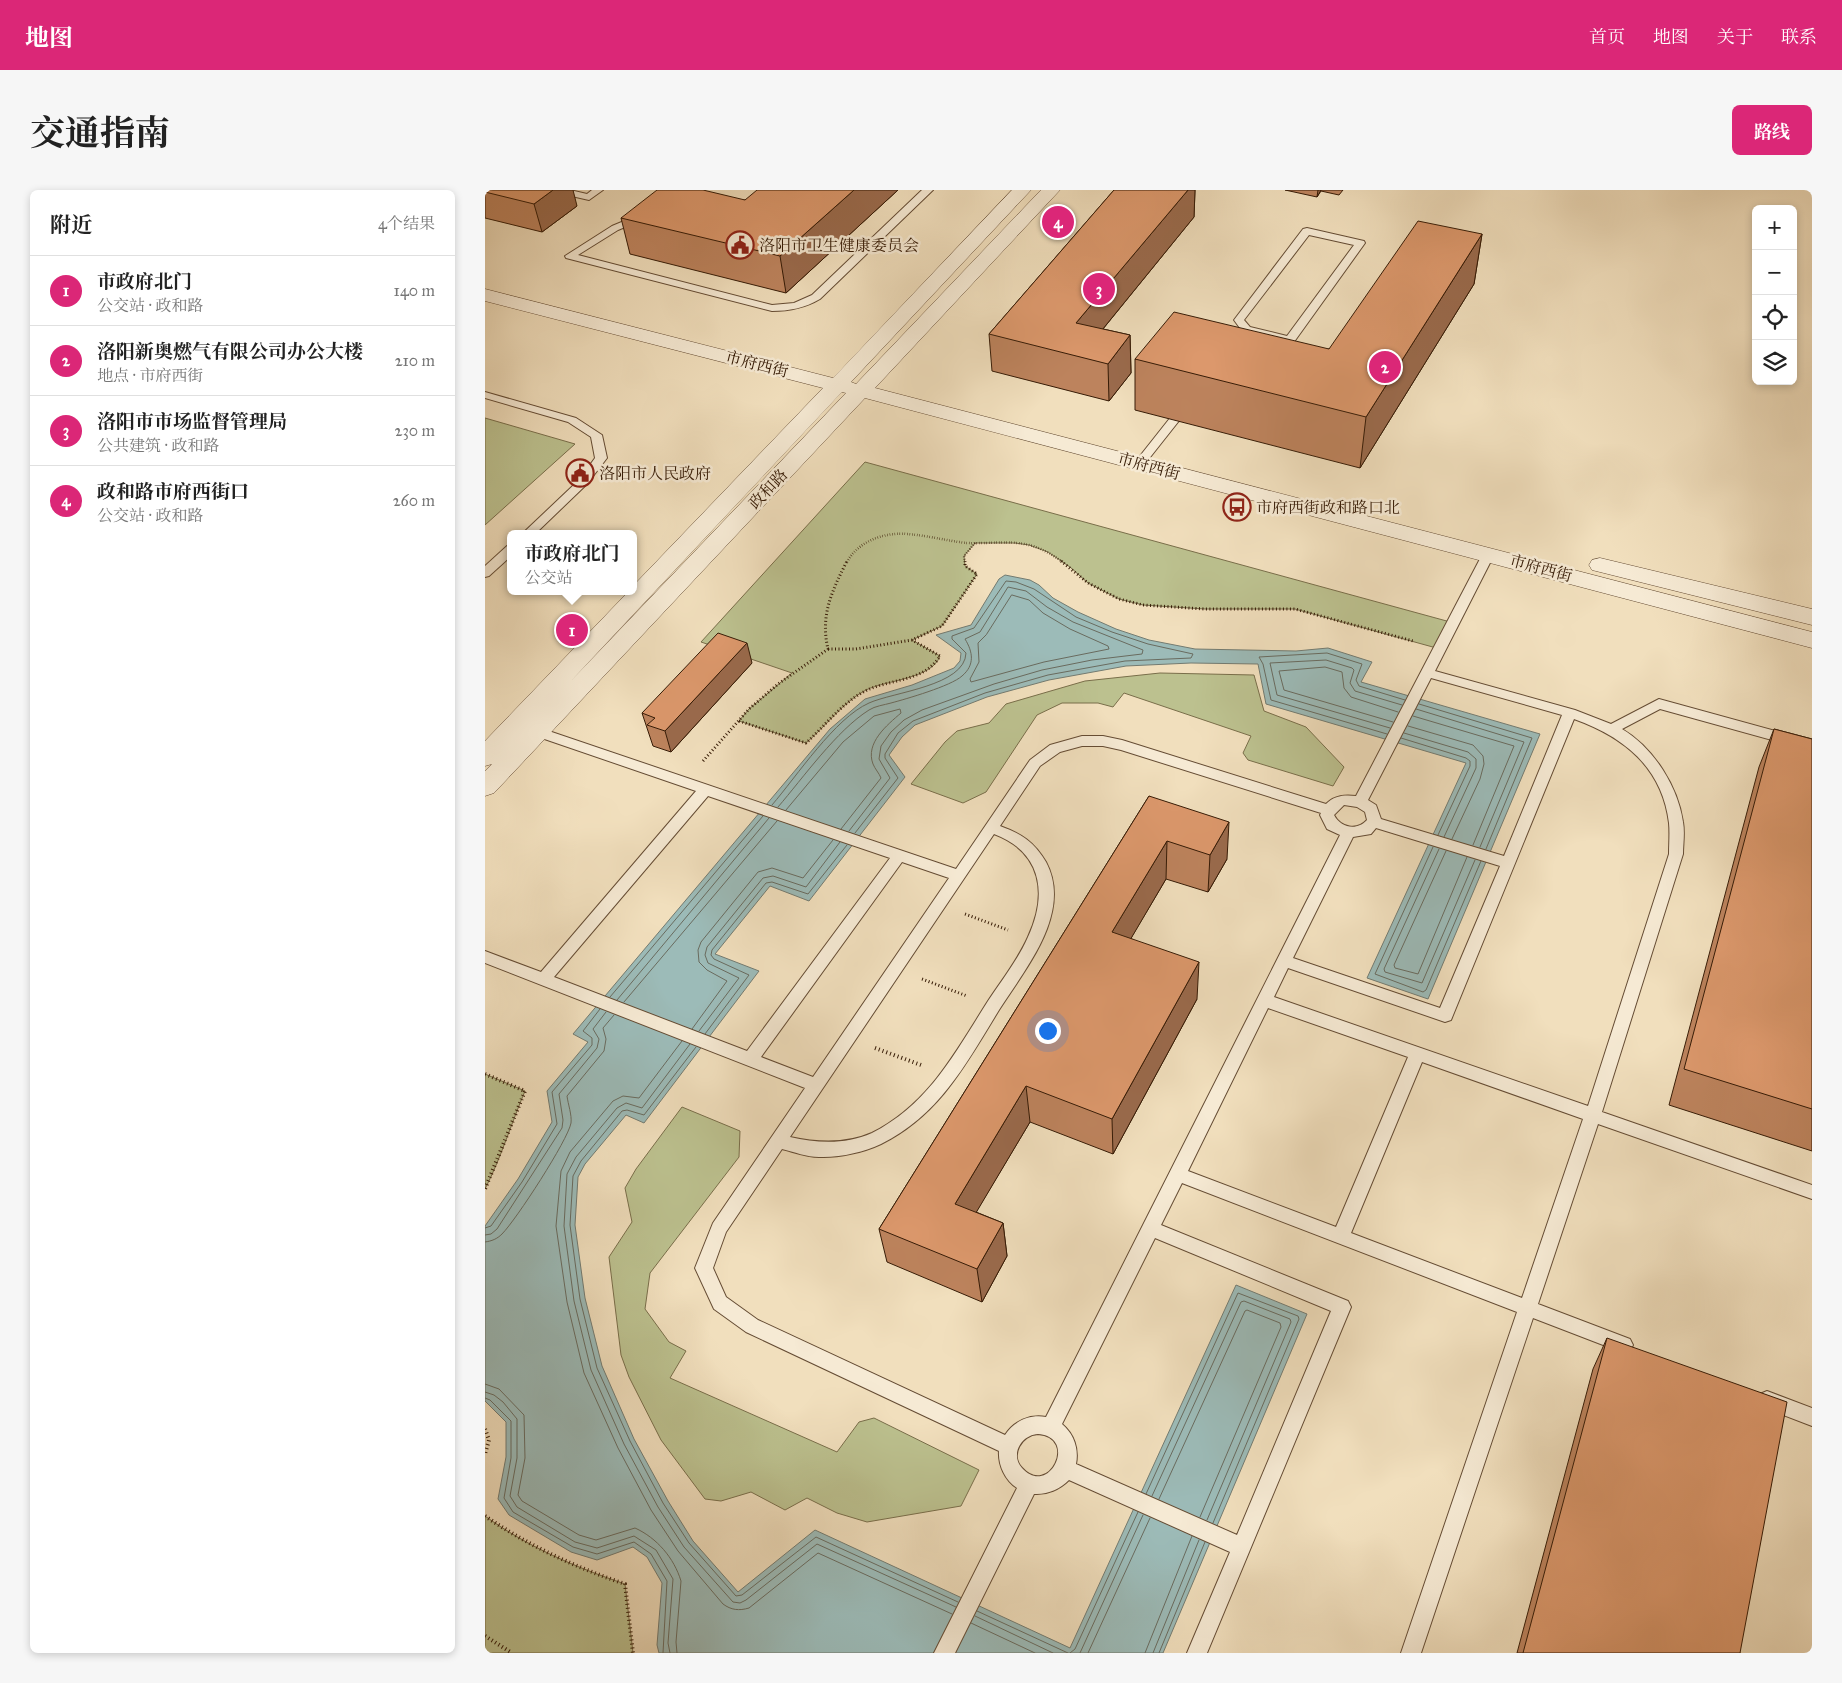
<!DOCTYPE html>
<html lang="zh">
<head>
<meta charset="utf-8">
<style>
  body { margin:0; font-family:"IM FELL Great Primer","Noto Serif SC",serif; background:#f6f6f6; color:#222 }
  .controls { position:absolute; right:15px; top:15px; display:grid; overflow:hidden; border-radius:8px; box-shadow:0 2px 8px #0003 }
  .controls button { width:45px; height:45px; display:grid; place-items:center; padding:0; border:0; border-bottom:1px solid #e0e0e0; background:#fff; color:#222; font:25px sans-serif }
  .you { position:absolute; left:562px; top:840px; width:18px; height:18px; margin:-12px; border:4px solid #fff; border-radius:50%; background:#1a73e8; box-shadow:0 0 0 8px #1a73e833 }
  .badge { display:grid; place-items:center; width:32px; height:32px; border-radius:50%; background:#db2777; color:#fff; font-size:16px; font-weight:700 }
  .pin { position:absolute; translate:-50% -50%; border:2px solid #fff; box-shadow:0 1px 5px #0006 }
  .popup { position:absolute; left:22px; top:340px; width:130px; height:65px; box-sizing:border-box; display:grid; place-content:center; border-radius:8px; background:#fff; filter:drop-shadow(0 1px 4px #0005); font-size:16px; white-space:nowrap; color:#767676 }
  .popup b { font-size:19px; color:#222 }
  .popup::after { content:''; position:absolute; left:50%; top:100%; margin-left:-10px; border:10px solid transparent; border-top-color:#fff }
  .list { margin:0; padding:0; list-style:none }
  h2 { display:flex; justify-content:space-between; align-items:center; height:65px; margin:0; padding:0 20px; font-size:21px }
  h2 small { font-size:16px; font-weight:400; color:#767676 }
  .list li { display:grid; grid-template-columns:32px 1fr auto; gap:15px; align-items:center; box-sizing:border-box; height:70px; padding:0 20px; border-top:1px solid #e0e0e0 }
  .list b { display:block; font-size:19px; white-space:nowrap }
  .list p { margin:0; font-size:16px; white-space:nowrap; color:#767676 }
  .list em { font-size:16px; font-style:normal; color:#767676 }
  .icon { flex:none; width:28px; height:28px; fill:none; stroke:currentColor; stroke-width:2; stroke-linecap:round; stroke-linejoin:round }
  .map { position:relative; flex:none; width:1327px; height:1463px; overflow:hidden; border-radius:8px }
  header { display:flex; align-items:center; gap:30px; box-sizing:border-box; height:70px; padding:0 25px; background:#db2777; color:#fff }
  header strong { font-size:24px }
  nav { display:flex; gap:28px; margin-inline-start:auto; font-size:18px }
  .intro { display:flex; align-items:center; justify-content:space-between; box-sizing:border-box; height:120px; padding:0 30px }
  h1 { margin:0; font-size:35px }
  .button { padding:12px 22px; border-radius:8px; background:#db2777; color:#fff; font-size:18px; font-weight:700 }
  main { display:flex; gap:30px; padding:0 30px }
  aside { flex:1; background:#fff; border-radius:8px; box-shadow:0 2px 8px #0003 }
  .map>svg:first-child { display:block }
  .green { fill:#bcc18f; stroke:#796e4a }
  .water { fill:#9cbbb8; stroke:#737b71 }
  .lines { fill:none; stroke-linecap:round; stroke-linejoin:round }
  .shore { stroke:#696b5f; stroke-width:1 }
  .service-casing { stroke:#654c34; stroke-width:2 }
  .tertiary-casing { stroke:#654c34; stroke-width:1 }
  .path-far2 { stroke:#361b06; stroke-width:2.5; stroke-dasharray:0.5 2; stroke-linecap:butt }
  .path-far1 { stroke:#361b06; stroke-width:3; stroke-dasharray:1 2.5; stroke-linecap:butt }
  .path { stroke:#361b06; stroke-width:4; stroke-dasharray:1 3; stroke-linecap:butt }
  .service { fill:#f6ead4; fill-rule:evenodd }
  .tertiary { fill:#f6ead4; fill-rule:evenodd }
  .wall { fill:#bd835d; stroke:#361b06 }
  .shaded-wall { fill:#9a6a4c; stroke:#361b06 }
  .building { fill:#dc986c; stroke:#361b06 }
  .labels { text-anchor:middle; dominant-baseline:central; stroke-width:5; stroke-linejoin:round; paint-order:stroke }
  .far-poi-label { font-size:16px; fill:#361b06; stroke:#f6ead4; text-anchor:start }
  .far-street-label { font-size:16px; fill:#361b06; stroke:#f6ead4 }
</style>
</head>
<body>
<header>
<strong>地图</strong>
<nav><a>首页</a><a>地图</a><a>关于</a><a>联系</a></nav>
</header>
<div class="intro"><h1>交通指南</h1><a class="button">路线</a></div>
<main>
<aside>
<h2>附近<small>4个结果</small></h2>
<ul class="list">
<li><span class="badge">1</span><div><b>市政府北门</b><p>公交站 · 政和路</p></div><em>140 m</em></li>
<li><span class="badge">2</span><div><b>洛阳新奥燃气有限公司办公大楼</b><p>地点 · 市府西街</p></div><em>210 m</em></li>
<li><span class="badge">3</span><div><b>洛阳市市场监督管理局</b><p>公共建筑 · 政和路</p></div><em>230 m</em></li>
<li><span class="badge">4</span><div><b>政和路市府西街口</b><p>公交站 · 政和路</p></div><em>260 m</em></li>
</ul>
</aside>
<div class="map">
<svg width="1327" height="1463" viewBox="0 0 1327 1463">
  <rect width="100%" height="100%" fill="#f1dfbd"/>
  <filter id="stains"><feTurbulence type="fractalNoise" baseFrequency=".004" numOctaves="4"/><feColorMatrix values="0 0 0 0 .2 0 0 0 0 .09 0 0 0 0 .02 0 0 0 .5 -.17"/></filter>
  <radialGradient id="worn" r=".72"><stop offset=".6" stop-color="#630" stop-opacity="0"/><stop offset="1" stop-color="#630" stop-opacity=".3"/></radialGradient>
  <g class="green">
    <polygon points="0,228 90,254 0,335"/>
    <path d="M 380,272 L 969,433 L 955,459 L 810,419 L 720,419 L 658,415 L 634,409 L 603,393 L 585,377 L 563,362 L 544,355 L 530,353 L 490,353 L 479,366 L 480,376 L 492,384 L 457,436 L 427,450 L 455,466 C 447,489 401,490 381,500 C 358,512 341,536 321,553 L 254,531 L 264,519 L 307,483 L 216,452 Z"/>
    <polygon points="675,483 769,485 779,521 821,537 859,577 848,596 763,570 758,563 766,546 639,503 628,517 613,513 577,513 552,525 501,602 478,613 426,594 460,552 472,541 504,533 521,514 600,491"/>
    <path d="M 0,884 L 40,901 C 26,934 16,968 0,999 Z"/>
    <polygon points="197,917 255,941 254,967 165,1083 160,1119 184,1152 201,1161 185,1188 352,1262 374,1232 389,1228 494,1280 476,1316 382,1332 352,1323 322,1308 300,1320 266,1302 236,1311 220,1309 176,1250 144,1187 136,1165 124,1067 147,1032 140,998 151,979"/>
    <path d="M 0,1326 C 43,1357 90,1377 140,1394 L 148,1463 L 0,1463 Z"/>
  </g>
  <polygon class="water" points="520,385 545,390 554,395 568,408 593,422 631,439 664,450 710,459 811,461 843,458 887,472 876,492 1055,544 943,809 882,788 981,573 781,514 773,474 706,473 641,476 564,490 502,507 430,535 417,547 404,565 420,587 324,711 285,696 230,764 274,781 159,933 141,925 100,974 93,987 90,1035 100,1108 117,1176 149,1249 183,1311 208,1351 253,1402 330,1340 585,1458 751,1095 822,1124 678,1463 174,1463 172,1455 177,1393 162,1367 148,1357 112,1370 86,1362 24,1325 13,1309 21,1267 21,1232 0,1211 0,1036 33,989 67,932 62,901 103,852 88,844 345,539 380,509 427,495 469,478 475,471 476,463 451,445 486,435 514,389"/>
  <g class="lines">
    <g class="shore">
      <polygon points="527,405 544,410 558,423 585,439 623,456 624,459 559,472 486,492 485,489 494,472 493,453 501,445"/>
      <polyline points="934,514 1047,548 1001,659"/>
      <polyline points="931,519 1039,552 995,657"/>
      <polyline points="928,526 1029,556 988,655"/>
      <polyline points="908,532 799,500 794,481 840,477 857,482 859,498 866,507 913,522"/>
      <polyline points="923,536 988,555 998,566 999,574 995,589 967,649"/>
      <polyline points="905,538 792,505 785,473 841,470 867,478 869,480 865,493 870,501 917,515"/>
      <polyline points="919,543 983,562 991,569 991,578 959,647"/>
      <polyline points="902,544 786,510 778,474 774,467 842,463 877,474 871,490 874,496 920,510"/>
      <polyline points="916,548 981,568 985,571 985,576 953,645"/>
      <path d="M 287,615 C 312,586 350,528 384,513 C 408,502 480,496 481,463 L 467,449 L 467,446 L 489,438 L 521,391 L 531,392 L 549,399 L 591,427 L 627,442 L 663,454 L 708,464 L 706,468 L 640,471 L 563,485 L 500,503 L 428,531 L 413,543 L 400,564 L 400,568 L 413,588 L 370,643"/>
      <path d="M 293,617 C 318,588 352,540 384,520 C 390,516 399,515 406,513 C 421,509 466,496 477,486 C 490,475 488,462 480,449 L 495,442 L 523,397 L 541,401 L 562,417 L 588,432 L 658,460 L 657,464 L 607,470 L 557,480 L 509,494 L 437,520 L 419,530 L 406,542 L 396,556 L 394,569 L 405,588 L 364,641"/>
      <path d="M 301,620 L 358,552 L 389,526 L 415,519 L 416,523 C 402,535 380,553 388,574 C 390,579 394,583 396,588 L 356,639"/>
      <polyline points="948,657 890,784 938,802 941,800 996,671"/>
      <polyline points="954,659 899,779 900,782 937,793 990,670"/>
      <polyline points="961,661 909,775 910,778 933,784 982,667"/>
      <polyline points="125,807 278,626"/>
      <polyline points="132,810 284,628"/>
      <polyline points="139,812 292,631"/>
      <polyline points="207,839 242,791 222,780 214,772 213,760 216,752 273,682 287,678 318,688 348,650"/>
      <polyline points="214,841 254,788 223,773 220,765 222,757 278,688 288,686 321,697 355,652"/>
      <polyline points="220,844 264,785 229,769 226,765 227,760 281,693 287,692 323,704 362,655"/>
      <path d="M 197,851 L 154,908 L 138,906 L 128,911 L 85,962 L 76,981 L 71,1036 L 82,1112 L 99,1183 L 133,1258 L 166,1320 L 193,1361 L 238,1414 C 246,1420 254,1421 264,1418 L 333,1363 L 467,1424"/>
      <polyline points="205,854 157,918 141,913 132,918 91,967 82,984 79,1036 89,1111 106,1180 139,1254 173,1317 199,1357 248,1412 255,1413 261,1410 332,1354 471,1417"/>
      <polyline points="211,857 159,925 142,920 137,921 96,971 88,986 85,1035 95,1109 112,1178 145,1251 178,1313 204,1353 251,1406 257,1405 331,1347 473,1412"/>
      <polyline points="0,1038 6,1036 37,992 72,934 67,902 107,855 107,848 98,841 115,819"/>
      <polyline points="0,1045 6,1044 12,1039 77,938 78,930 74,904 112,858 114,849 108,839 121,822"/>
      <path d="M 0,1052 C 7,1051 12,1049 17,1044 C 31,1030 83,950 86,933 C 87,925 83,914 82,906 L 119,861 L 121,849 L 118,838 L 129,825"/>
      <path d="M 0,1194 L 14,1199 L 39,1225 L 40,1268 L 33,1305 L 37,1311 L 94,1345 L 111,1350 L 150,1338 C 172,1348 189,1368 196,1391 L 191,1452 L 192,1463"/>
      <polyline points="0,1202 9,1205 18,1212 32,1229 32,1268 25,1306 32,1317 90,1352 112,1358 149,1346 171,1360 188,1389 183,1453 185,1463"/>
      <polyline points="0,1208 5,1210 26,1231 26,1268 19,1308 28,1322 88,1357 112,1364 149,1352 166,1364 182,1391 178,1463"/>
      <polyline points="661,1304 753,1103 813,1126 814,1129 728,1333"/>
      <polyline points="667,1306 756,1112 759,1111 805,1129 806,1132 722,1330"/>
      <polyline points="674,1309 760,1121 762,1120 795,1133 796,1137 715,1327"/>
      <polyline points="492,1421 583,1463"/>
      <polyline points="490,1426 568,1463"/>
      <polyline points="486,1433 550,1463"/>
      <polyline points="585,1463 590,1459 653,1322"/>
      <polyline points="595,1463 658,1325"/>
      <polyline points="603,1463 665,1328"/>
      <polyline points="660,1463 707,1346"/>
      <polyline points="668,1463 714,1350"/>
      <polyline points="674,1463 720,1352"/>
    </g>
    <g class="service-casing">
      <g id="service">
        <polygon points="67,0 85,0 102,4 107,0 118,0 104,10 69,2"/>
        <path d="M 437,0 L 448,0 L 335,109 C 320,118 304,121 287,121 L 81,68 L 80,66 L 127,36 L 156,24 L 159,25 L 159,29 L 133,40 L 93,65 L 287,115 L 309,113 L 327,105 Z"/>
        <path d="M 822,38 L 879,51 L 880,53 L 809,152 L 805,153 L 757,141 L 749,130 L 818,39 ZM 824,45 L 869,55 L 802,146 L 765,137 L 759,130 Z"/>
        <polygon points="0,202 91,228 117,245 122,268 102,294 50,344 37,344 94,290 110,268 106,247 83,232 0,208"/>
        <polygon points="689,227 695,230 693,232 659,275 651,275 649,273 651,271 685,228"/>
        <polygon points="26,355 26,366 4,386 0,387 0,376 22,356"/>
        <path d="M 1003,361 L 1009,365 L 950,481 L 1090,520 L 1126,534 L 1174,509 L 1327,551 L 1327,561 L 1175,519 L 1137,539 C 1169,558 1193,597 1198,632 C 1200,643 1198,654 1198,664 L 1117,922 L 1327,995 L 1327,1009 L 1113,934 L 1053,1114 L 1145,1149 L 1148,1155 L 1145,1161 L 1139,1163 L 1048,1128 L 936,1463 L 916,1463 L 1032,1122 L 697,993 L 676,1035 L 863,1111 L 866,1117 L 722,1463 L 702,1463 L 745,1362 L 584,1290 C 575,1299 562,1305 549,1304 L 470,1463 L 449,1463 L 532,1298 C 520,1290 513,1275 514,1261 L 261,1142 L 229,1119 L 210,1078 L 228,1033 L 320,898 L 0,773 L 0,761 L 56,782 L 211,601 L 39,542 L 37,539 L 39,536 L 49,536 L 471,679 L 545,570 L 565,555 L 597,546 L 618,546 L 637,550 L 841,614 C 850,605 860,605 871,606 L 997,365 ZM 946,488 L 1077,525 L 1019,666 L 896,629 L 891,615 L 883,610 ZM 1089,529 C 1139,547 1177,577 1184,633 C 1185,643 1184,654 1184,664 L 1103,916 L 789,807 L 803,778 L 960,832 L 966,830 ZM 597,556 L 618,556 L 636,560 L 836,623 L 835,625 L 842,639 L 855,645 L 561,1227 C 545,1224 529,1231 520,1245 L 273,1130 L 241,1107 L 228,1078 L 241,1042 L 297,959 C 309,962 322,967 334,967 C 354,968 379,962 396,954 C 455,925 482,872 514,820 C 540,779 588,723 561,672 C 549,652 537,644 515,636 L 555,576 L 575,562 ZM 223,606 L 405,668 L 262,861 L 69,787 ZM 859,615 L 872,617 L 880,622 L 882,630 C 872,641 856,638 849,625 ZM 891,638 L 1015,676 L 955,818 L 808,768 L 868,647 L 886,644 ZM 509,644 C 557,662 563,704 543,747 C 533,770 516,791 503,811 C 470,863 444,914 387,943 C 360,955 332,953 305,947 ZM 417,672 L 464,688 L 328,887 L 276,867 ZM 783,818 L 923,867 L 851,1037 L 703,981 ZM 937,872 L 1098,929 L 1037,1108 L 866,1043 ZM 670,1048 L 846,1121 L 752,1345 L 591,1274 C 594,1259 589,1244 577,1234 ZM 553,1244 C 594,1247 564,1308 537,1278 C 525,1265 536,1245 553,1244 Z"/>
        <polygon points="1282,1201 1327,1218 1327,1236 1275,1216 1273,1210 1275,1204"/>
      </g>
    </g>
    <g class="tertiary-casing">
      <g id="tertiary">
        <path d="M 527,0 L 546,0 L 366,192 L 371,194 L 556,0 L 575,0 L 390,198 L 1327,442 L 1327,458 L 380,208 L 9,603 L 0,606 L 0,581 L 7,574 L 0,576 L 0,551 L 144,401 L 148,401 L 148,396 L 338,198 L 0,111 L 0,99 L 348,188 ZM 357,202 L 361,203 L 84,493 Z"/>
        <polygon points="1115,368 1327,419 1327,435 1107,380 1104,375 1107,370"/>
      </g>
    </g>
    <g class="path-far2">
      <path d="M 362,372 C 371,355 390,346 409,344 C 429,342 461,351 482,353 C 503,354 524,350 544,355 C 557,358 567,365 578,372"/>
      <polyline points="480,372 479,366 490,353"/>
    </g>
    <g class="path-far1">
      <polyline points="576,371 603,393 634,409 658,415 720,419 810,419 928,451"/>
      <polyline points="343,459 371,459 427,450 457,436 492,384 480,376 480,371"/>
      <path d="M 254,531 L 321,553 C 342,534 362,506 390,497 C 413,489 441,489 455,466 L 427,450"/>
      <path d="M 218,571 L 264,519 L 293,494 L 343,459 C 335,425 347,401 362,371"/>
      <polyline points="480,724 523,740"/>
      <polyline points="437,789 482,806"/>
    </g>
    <g class="path">
      <polyline points="390,858 436,875"/>
      <polyline points="0,884 40,901 0,999"/>
      <polyline points="0,1239 4,1250 0,1264"/>
      <path d="M 0,1326 C 44,1356 90,1377 140,1394 L 148,1463"/>
      <polyline points="0,1446 27,1463"/>
    </g>
    <use href="#service" class="service"/>
    <use href="#tertiary" class="tertiary"/>
  </g>
  <g class="wall">
    <polygon points="0,0 92,16 57,42 0,28"/>
    <polygon points="413,0 301,103 145,64 136,28 260,10"/>
    <polygon points="629,0 710,0 709,27 618,139 645,145 646,183 624,211 507,181 504,144"/>
    <polygon points="800,0 858,0 854,5 836,1 832,7"/>
    <polygon points="997,44 989,94 875,278 650,220 650,169 844,159"/>
    <polygon points="267,473 186,562 168,556 157,523"/>
    <polygon points="1289,539 1327,549 1327,961 1184,915 1274,577"/>
    <polygon points="664,606 742,669 723,702 681,689 646,748 712,809 628,964 545,932 491,1022 518,1033 522,1066 497,1112 402,1072 394,1039"/>
    <polygon points="1122,1148 1255,1463 1032,1463 1108,1179"/>
  </g>
  <g class="shaded-wall">
    <polygon points="68,0 88,0 92,16 57,42 49,14"/>
    <polygon points="369,0 413,0 301,103 295,66"/>
    <polygon points="703,0 710,0 709,27 595,167 591,133"/>
    <polygon points="833,0 836,0 832,7"/>
    <polygon points="997,44 989,94 875,278 881,227"/>
    <polygon points="645,145 646,183 624,211 623,174"/>
    <polygon points="262,453 267,473 186,562 180,541"/>
    <polygon points="744,632 742,669 723,702 725,665"/>
    <polygon points="682,651 681,689 628,779 627,742"/>
    <polygon points="714,772 712,809 628,964 627,929"/>
    <polygon points="541,896 545,932 476,1048 470,1014"/>
    <polygon points="518,1033 522,1066 497,1112 492,1079"/>
  </g>
  <g class="building">
    <polygon points="0,0 68,0 49,14 0,2"/>
    <polygon points="172,0 218,0 260,10 272,0 369,0 295,66 136,28"/>
    <polygon points="629,0 703,0 591,133 645,145 623,174 504,144"/>
    <polygon points="933,31 997,44 881,227 650,169 689,122 844,159"/>
    <polygon points="233,443 262,453 180,541 162,535 170,528 157,523"/>
    <polygon points="1289,539 1327,549 1327,919 1199,879"/>
    <polygon points="664,606 744,632 725,665 682,651 627,742 714,772 627,929 541,896 470,1014 518,1033 492,1079 394,1039"/>
    <polygon points="1122,1148 1302,1212 1255,1463 1038,1463"/>
  </g>
  <defs>
    <g id="civic-ring" transform="scale(1.4375)"><circle r="9.5" fill="#f6ead4" stroke="#8f2418" stroke-width="1.5"/><path d="M-.6-6.5H3V-4.5H.6V-3L4-1V1h2V6H-6V1h2V-1L-.6-3ZM-1.2 2.5V6h2.4V2.5Z" fill="#8f2418"/></g>
    <g id="bus-ring" transform="scale(1.4375)"><circle r="9.5" fill="#f6ead4" stroke="#8f2418" stroke-width="1.5"/><path d="M-5-6H5V4H4V6H2V4H-2V6H-4V4H-5ZM-3.5-4V0h7V-4ZM-3.5 1.2v1.5H-2V1.2ZM2 1.2v1.5H3.5V1.2Z" fill="#8f2418"/></g>
  </defs>
  <g fill-rule="evenodd">
    <use href="#civic-ring" x="255" y="55"/>
    <use href="#civic-ring" x="95" y="283"/>
    <use href="#bus-ring" x="752" y="317"/>
  </g>
  <g class="labels">
    <g class="far-poi-label">
      <text x="274" y="55">洛阳市卫生健康委员会</text>
      <text x="114" y="283">洛阳市人民政府</text>
      <text x="771" y="317">市府西街政和路口北</text>
    </g>
    <g class="far-street-label">
      <text transform="translate(272 174) rotate(14)">市府西街</text>
      <text transform="translate(664 276) rotate(15)">市府西街</text>
      <text transform="translate(283 299) rotate(-47)">政和路</text>
      <text transform="translate(1056 378) rotate(15)">市府西街</text>
    </g>
  </g>
  <rect width="100%" height="100%" filter="url(#stains)"/>
  <rect width="100%" height="100%" fill="url(#worn)"/>
</svg>
<div class="controls">
<button>+</button>
<button>−</button>
<button><svg class="icon" aria-label="locate" viewBox="0 0 24 24"><circle cx="12" cy="12" r="6"/><path d="M12 2v4M12 18v4M2 12h4M18 12h4"/></svg></button>
<button><svg class="icon" aria-label="layers" viewBox="0 0 24 24"><path d="M12 4l9 5-9 5-9-5zM3 14l9 5 9-5"/></svg></button>
</div>
<div class="you"></div>
<div class="pin badge" style="left:87px;top:440px">1</div>
<div class="popup"><b>市政府北门</b>公交站</div>
<div class="pin badge" style="left:900px;top:177px">2</div>
<div class="pin badge" style="left:614px;top:99px">3</div>
<div class="pin badge" style="left:573px;top:32px">4</div>
</div>
</main>
</body>
</html>
